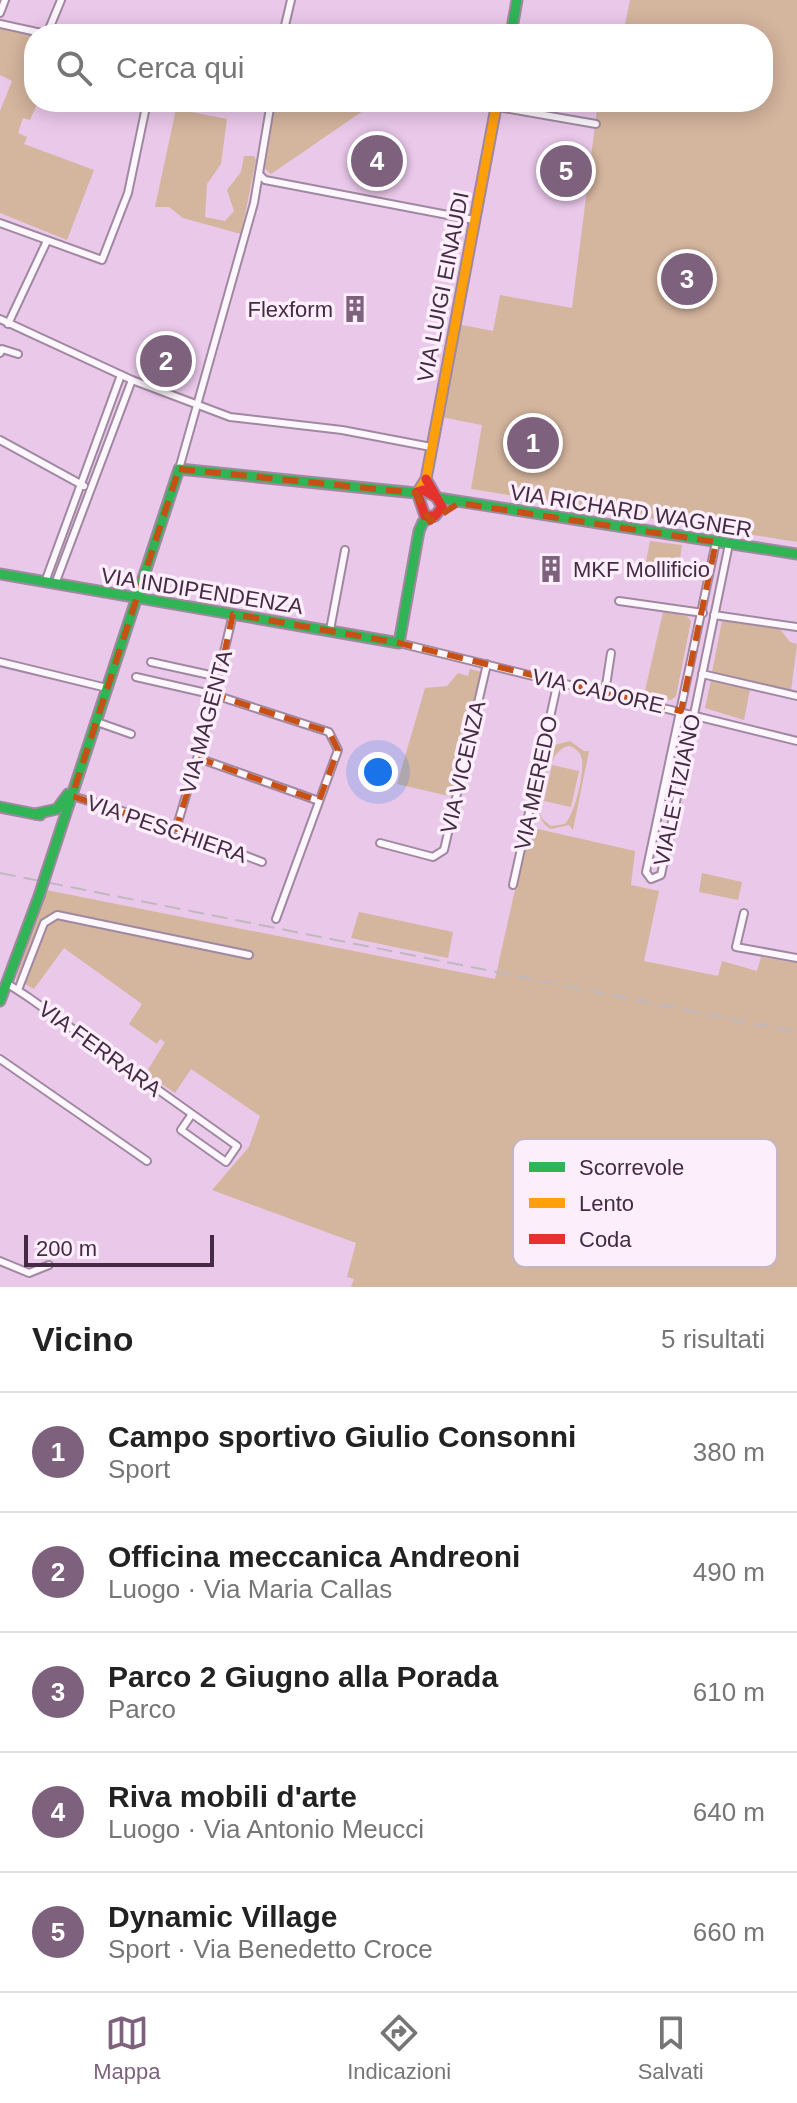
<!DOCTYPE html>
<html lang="it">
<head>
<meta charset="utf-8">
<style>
  body { margin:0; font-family:Arial,sans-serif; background:#f2f2f2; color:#222 }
  .scale { position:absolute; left:24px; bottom:20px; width:190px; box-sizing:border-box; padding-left:8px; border:4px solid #442b43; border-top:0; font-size:22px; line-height:28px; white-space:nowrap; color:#442b43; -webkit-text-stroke:6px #fceefb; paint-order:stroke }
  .you { position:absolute; left:378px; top:772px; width:28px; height:28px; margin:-20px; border:6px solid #fff; border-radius:50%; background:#1a73e8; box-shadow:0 0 0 12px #1a73e833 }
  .badge { display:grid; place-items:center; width:52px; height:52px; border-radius:50%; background:#7e627d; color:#fff; font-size:26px; font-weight:700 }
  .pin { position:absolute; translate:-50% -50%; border:4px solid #fff; box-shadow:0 2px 8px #0006 }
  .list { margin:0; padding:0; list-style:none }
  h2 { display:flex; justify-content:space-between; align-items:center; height:104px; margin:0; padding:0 32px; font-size:34px }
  h2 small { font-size:26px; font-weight:400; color:#767676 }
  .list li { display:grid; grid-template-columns:52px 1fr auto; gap:24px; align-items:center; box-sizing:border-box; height:120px; padding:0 32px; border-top:2px solid #e0e0e0 }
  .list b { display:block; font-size:30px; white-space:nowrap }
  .list p { margin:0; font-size:26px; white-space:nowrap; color:#767676 }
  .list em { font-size:26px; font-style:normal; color:#767676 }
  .icon { flex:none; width:44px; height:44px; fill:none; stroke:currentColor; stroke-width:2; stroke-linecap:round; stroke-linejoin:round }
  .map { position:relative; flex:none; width:797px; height:1287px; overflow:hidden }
  .search { position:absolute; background:#fff; box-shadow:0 4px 20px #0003; left:24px; right:24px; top:24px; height:88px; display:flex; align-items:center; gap:20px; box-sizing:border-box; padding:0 28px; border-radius:32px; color:#767676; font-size:30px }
  .sheet { height:704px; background:#fff }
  nav { display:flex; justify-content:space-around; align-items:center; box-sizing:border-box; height:112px; border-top:2px solid #e0e0e0; background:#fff; font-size:22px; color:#767676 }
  nav a { display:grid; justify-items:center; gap:4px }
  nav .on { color:#7e627d }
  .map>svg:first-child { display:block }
  .green { fill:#d4b59e; fill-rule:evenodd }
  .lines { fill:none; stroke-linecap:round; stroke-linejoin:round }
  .street-casing { stroke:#a188a1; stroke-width:10 }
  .fast-casing { stroke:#a188a1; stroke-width:13 }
  .slow-casing { stroke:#a188a1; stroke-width:13 }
  .jam-casing { stroke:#a188a1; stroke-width:13 }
  .street { stroke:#fcf7fc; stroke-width:6 }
  .fast { stroke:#30b455; stroke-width:9 }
  .slow { stroke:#ff9f0a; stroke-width:9 }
  .jam { stroke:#e5322d; stroke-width:9 }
  .rail { stroke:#c0b8c0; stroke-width:2; stroke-dasharray:16 8; stroke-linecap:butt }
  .fast-bridge-casing { stroke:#a188a1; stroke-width:13; stroke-linecap:butt }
  .fast-bridge { stroke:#30b455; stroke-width:9 }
  .marked { fill:none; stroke:#c75017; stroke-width:6; stroke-dasharray:16 10; stroke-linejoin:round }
  .labels { text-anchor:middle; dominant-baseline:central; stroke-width:7; stroke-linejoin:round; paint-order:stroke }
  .street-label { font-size:22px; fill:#442b43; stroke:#fceefb }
  .poi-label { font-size:22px; fill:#442b43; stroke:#fceefb; text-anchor:end }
  .key { fill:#fceefb; stroke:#c5b4c4; stroke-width:2 }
  .key-label { font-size:22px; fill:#442b43 }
</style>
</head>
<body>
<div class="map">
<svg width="797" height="1287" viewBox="0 0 797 1287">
  <rect width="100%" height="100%" fill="#eac8ea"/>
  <g class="green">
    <polygon points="630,0 797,0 797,542 471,489 482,425 441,417 457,324 493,331 500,295 572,308 598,102 763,102 763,34 623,34"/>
    <polygon points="0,28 34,35 34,102 37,104 30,120 23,118 18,133 27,137 24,144 94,170 67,240 0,213 0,111 12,81 0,75"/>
    <polygon points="275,102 376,102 271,174 263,167"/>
    <polygon points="176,109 227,119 221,164 207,184 205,217 225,221 234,211 227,190 241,172 244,156 254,156 256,160 241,234 183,218 169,207 155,207"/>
    <polygon points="650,541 682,545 679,567 646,562"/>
    <polygon points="663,612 687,616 691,621 676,696 671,700 644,695"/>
    <polygon points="722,621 780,629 790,642 797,644 791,691 712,672"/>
    <polygon points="470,669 482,672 453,797 397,784 425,688 447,686 458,673 468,676"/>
    <polygon points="711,680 750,689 744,720 705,708"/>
    <path d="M 570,741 L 584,751 L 589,751 L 573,830 L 569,825 L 551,829 C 525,816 546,766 551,742 L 555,745 ZM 570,746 C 576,749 581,752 582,760 C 584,775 575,813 565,824 L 551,826 C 546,822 540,819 540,811 C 540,793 550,746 570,746 Z"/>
    <polygon points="552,765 579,771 571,807 544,801"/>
    <polygon points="529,827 635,851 631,885 659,891 644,961 718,976 722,961 757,971 761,957 797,963 797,1287 351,1287 354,1279 347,1277 356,1243 212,1190 249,1147 260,1116 191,1069 175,1093 146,1073 165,1042 160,1039 157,1044 129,1024 142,1004 64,948 34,989 16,979 46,890 495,979"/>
    <polygon points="702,873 742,882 738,900 699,892"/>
    <polygon points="359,912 453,932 448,958 351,938"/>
  </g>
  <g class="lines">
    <g class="street-casing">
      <g id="street">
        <polyline points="0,13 5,0"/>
        <polyline points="0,24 46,34"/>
        <polyline points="47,34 61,0"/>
        <polyline points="283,34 291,0"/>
        <polyline points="480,34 511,32"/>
        <polyline points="469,102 596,124"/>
        <polyline points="259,174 265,180 474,220"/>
        <polyline points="0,223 102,260 128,193 147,102"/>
        <polyline points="0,319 132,380 230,417 342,430 431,447"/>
        <polyline points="8,324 47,241"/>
        <polyline points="0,353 2,349 18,354"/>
        <polyline points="0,440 84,486"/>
        <polyline points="179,469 254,203 271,102"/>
        <polyline points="716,542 646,872 651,879 661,875 729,544"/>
        <polyline points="45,582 121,375"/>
        <polyline points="55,584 132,380"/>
        <polyline points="619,601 703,613"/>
        <polyline points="714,615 797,627"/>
        <polyline points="330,630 345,550"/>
        <polyline points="399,643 797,741"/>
        <polyline points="0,662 107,688"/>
        <polyline points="151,662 219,677"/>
        <polyline points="702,674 797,696"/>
        <polyline points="136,677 215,695 329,732 338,750 276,919"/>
        <polyline points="605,692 611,653"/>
        <polyline points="97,722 131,734"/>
        <polyline points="198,758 319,801"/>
        <polyline points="72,796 149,819 262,862"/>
        <polyline points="176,829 205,732 233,614"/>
        <polyline points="380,843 433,857 444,850 487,664"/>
        <polyline points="513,885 558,681"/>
        <polyline points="744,913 736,947 797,958"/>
        <path d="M 8,984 L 28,997 C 98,1047 167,1096 237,1146 L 226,1162 L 181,1130 L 192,1114"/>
        <polyline points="18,990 44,923 57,915 249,955"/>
        <polyline points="0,1059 147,1161"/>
        <polyline points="0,1261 29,1273 49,1265"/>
      </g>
    </g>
    <g class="fast-casing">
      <g id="fast">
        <polyline points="511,34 517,0"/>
        <polyline points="438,498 797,554"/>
        <polyline points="0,574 399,643 419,531 423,522 431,517"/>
        <polyline points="0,807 40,815"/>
        <polyline points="35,814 57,809 68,794"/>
        <polyline points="47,871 179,469 416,493"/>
        <polyline points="0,1001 39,896"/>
      </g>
    </g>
    <g class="slow-casing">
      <polyline id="slow" points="419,490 426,479 497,102"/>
    </g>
    <g class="jam-casing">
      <polyline id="jam" points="426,479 442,507 435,516 425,516 417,492 423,490 436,497"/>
    </g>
    <use href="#street" class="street"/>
    <use href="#fast" class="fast"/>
    <use href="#slow" class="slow"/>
    <use href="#jam" class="jam"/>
    <polyline class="rail" points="0,873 797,1032"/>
    <g class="fast-bridge-casing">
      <polyline id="fast-bridge" points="39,896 47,871"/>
    </g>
    <use href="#fast-bridge" class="fast-bridge"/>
  </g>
  <path class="marked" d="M 179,469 L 416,493 L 430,522 L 459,503 L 716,542 L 681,711 L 399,643 L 233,614 L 215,695 L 329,732 L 338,750 L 319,801 L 198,758 L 176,829 L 72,796 Z"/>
  <defs>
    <g id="building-bare" transform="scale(2.16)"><path d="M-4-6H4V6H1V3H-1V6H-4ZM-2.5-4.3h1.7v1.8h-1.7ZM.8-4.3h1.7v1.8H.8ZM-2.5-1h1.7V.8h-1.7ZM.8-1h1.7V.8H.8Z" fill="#7e627d" stroke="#fceefb" stroke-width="2.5" paint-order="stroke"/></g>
  </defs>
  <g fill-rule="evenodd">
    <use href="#building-bare" x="355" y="309"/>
    <use href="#building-bare" x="551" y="569"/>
  </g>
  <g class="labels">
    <g class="street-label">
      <text transform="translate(443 287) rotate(-79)">VIA LUIGI EINAUDI</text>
      <text transform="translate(631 511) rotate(9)">VIA RICHARD WAGNER</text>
      <text transform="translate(202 591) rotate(9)">VIA INDIPENDENZA</text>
      <text transform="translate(598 691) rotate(13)">VIA CADORE</text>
      <text transform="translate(206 722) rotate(-75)">VIA MAGENTA</text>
      <text transform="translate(463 767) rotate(-77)">VIA VICENZA</text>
      <text transform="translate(536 783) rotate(-78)">VIA MEREDO</text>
      <text transform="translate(677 790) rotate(-78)">VIALE TIZIANO</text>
      <text transform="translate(167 829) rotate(19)">VIA PESCHIERA</text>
      <text transform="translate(100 1049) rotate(36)">VIA FERRARA</text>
    </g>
    <g class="poi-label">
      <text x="333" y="309">Flexform</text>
      <text x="573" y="569" text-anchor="start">MKF Mollificio</text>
    </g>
  </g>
  <rect x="513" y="1139" width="264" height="128" rx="12" class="key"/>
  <rect x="529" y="1162" width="36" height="10" fill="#30b455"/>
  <rect x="529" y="1198" width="36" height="10" fill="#ff9f0a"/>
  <rect x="529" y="1234" width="36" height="10" fill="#e5322d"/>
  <g class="key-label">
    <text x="579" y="1175">Scorrevole</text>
    <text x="579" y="1211">Lento</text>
    <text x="579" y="1247">Coda</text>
  </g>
</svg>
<div class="scale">200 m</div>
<div class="you"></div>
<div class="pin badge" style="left:533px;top:443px">1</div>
<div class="pin badge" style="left:166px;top:361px">2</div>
<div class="pin badge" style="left:687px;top:279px">3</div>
<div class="pin badge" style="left:377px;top:161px">4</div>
<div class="pin badge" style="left:566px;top:171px">5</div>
<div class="search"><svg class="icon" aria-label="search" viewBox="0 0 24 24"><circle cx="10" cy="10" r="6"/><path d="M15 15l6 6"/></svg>Cerca qui</div>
</div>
<section class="sheet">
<h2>Vicino<small>5 risultati</small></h2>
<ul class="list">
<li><span class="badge">1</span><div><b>Campo sportivo Giulio Consonni</b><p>Sport</p></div><em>380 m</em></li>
<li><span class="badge">2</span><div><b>Officina meccanica Andreoni</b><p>Luogo · Via Maria Callas</p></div><em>490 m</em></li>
<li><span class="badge">3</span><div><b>Parco 2 Giugno alla Porada</b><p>Parco</p></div><em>610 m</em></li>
<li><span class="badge">4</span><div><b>Riva mobili d'arte</b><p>Luogo · Via Antonio Meucci</p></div><em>640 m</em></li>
<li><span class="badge">5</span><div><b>Dynamic Village</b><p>Sport · Via Benedetto Croce</p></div><em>660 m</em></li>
</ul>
</section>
<nav>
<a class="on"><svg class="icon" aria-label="map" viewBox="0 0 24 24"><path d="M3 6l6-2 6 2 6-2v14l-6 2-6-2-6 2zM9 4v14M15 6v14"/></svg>Mappa</a>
<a><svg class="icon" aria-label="directions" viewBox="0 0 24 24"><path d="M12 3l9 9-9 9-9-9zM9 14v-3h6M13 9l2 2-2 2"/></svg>Indicazioni</a>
<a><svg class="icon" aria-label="saved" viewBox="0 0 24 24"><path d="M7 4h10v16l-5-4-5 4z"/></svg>Salvati</a>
</nav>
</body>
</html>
